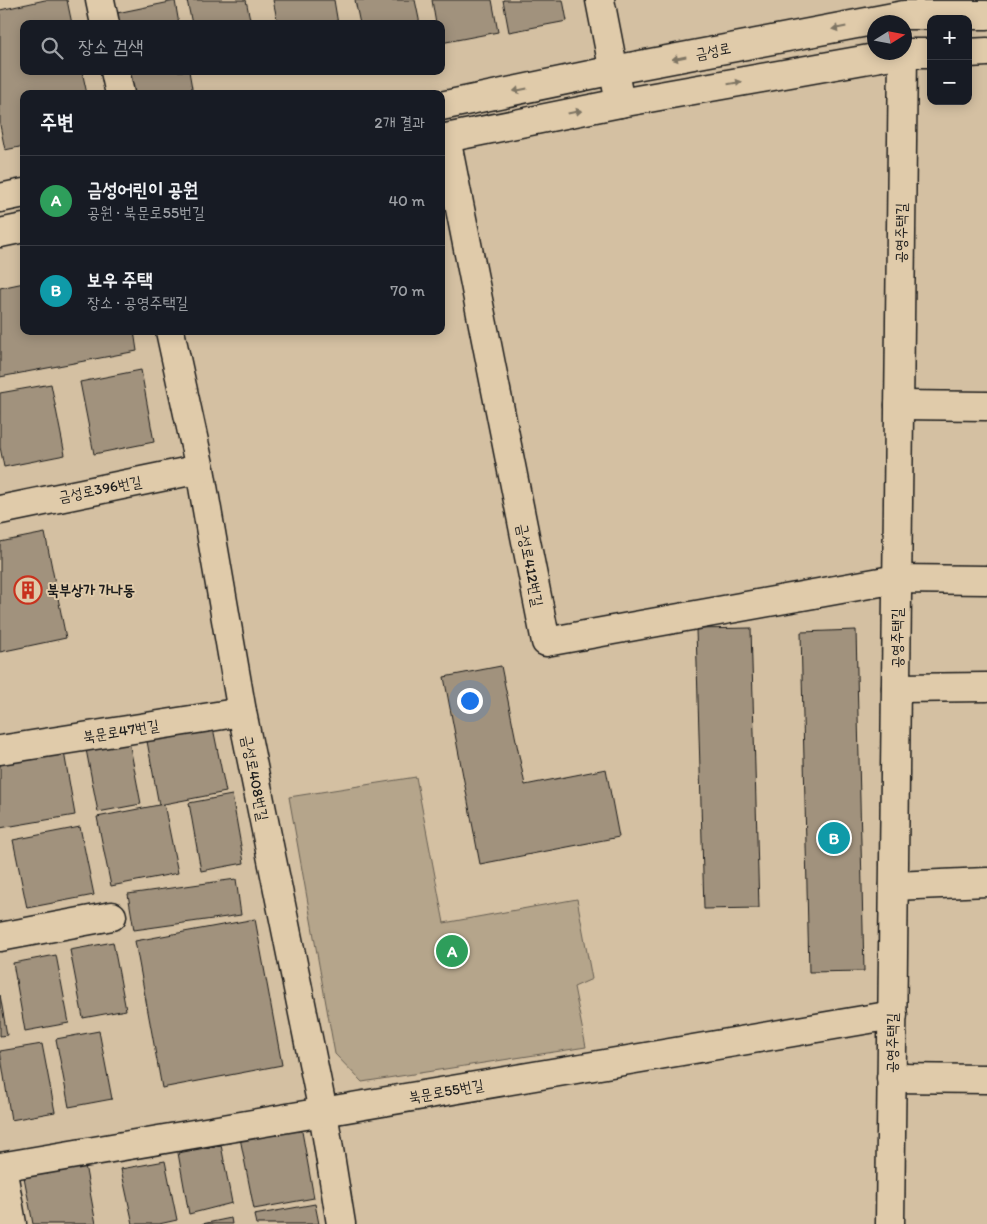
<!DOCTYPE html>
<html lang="ko">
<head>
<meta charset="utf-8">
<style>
  body { margin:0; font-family:Itim,"Poor Story",sans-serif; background:#242831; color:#f1f3f6 }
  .controls { position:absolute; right:15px; top:15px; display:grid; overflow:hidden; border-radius:10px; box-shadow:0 2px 12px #0003 }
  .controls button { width:45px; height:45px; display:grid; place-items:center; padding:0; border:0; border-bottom:1px solid #363941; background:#171b24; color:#f1f3f6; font:25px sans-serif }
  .compass { position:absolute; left:867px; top:15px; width:45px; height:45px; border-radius:50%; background:#171b24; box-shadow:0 2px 12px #0003; rotate:79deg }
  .you { position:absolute; left:469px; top:700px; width:18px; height:18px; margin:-12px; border:4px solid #fff; border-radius:50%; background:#1a73e8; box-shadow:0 0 0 8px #1a73e833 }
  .badge { display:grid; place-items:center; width:32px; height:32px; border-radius:50%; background:#1a73e8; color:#fff; font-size:16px; font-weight:700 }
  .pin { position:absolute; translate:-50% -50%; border:2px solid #fff; box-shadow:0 1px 5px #0006 }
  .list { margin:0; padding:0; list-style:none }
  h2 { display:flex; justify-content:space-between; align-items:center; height:65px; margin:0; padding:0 20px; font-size:21px }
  h2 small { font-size:16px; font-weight:400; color:#9ea1a6 }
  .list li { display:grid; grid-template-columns:32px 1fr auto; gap:15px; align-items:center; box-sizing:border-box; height:90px; padding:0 20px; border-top:1px solid #363941 }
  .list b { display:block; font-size:19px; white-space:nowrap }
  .list p { margin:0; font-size:16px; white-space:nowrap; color:#9ea1a6 }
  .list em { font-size:16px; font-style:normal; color:#9ea1a6 }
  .icon { flex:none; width:28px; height:28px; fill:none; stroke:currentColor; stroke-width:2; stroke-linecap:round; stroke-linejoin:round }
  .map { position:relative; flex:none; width:987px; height:1224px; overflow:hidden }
  .search { position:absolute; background:#171b24; box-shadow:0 2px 12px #0003; left:20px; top:20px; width:425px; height:55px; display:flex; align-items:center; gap:12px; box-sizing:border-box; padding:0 18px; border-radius:10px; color:#9ea1a6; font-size:19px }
  .panel { position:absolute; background:#171b24; box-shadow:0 2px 12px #0003; left:20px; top:90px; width:425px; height:245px; border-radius:10px }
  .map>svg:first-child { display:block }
  .green { fill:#b5a58b; stroke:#686054 }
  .building { fill:#a1927d; stroke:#1c1c1c }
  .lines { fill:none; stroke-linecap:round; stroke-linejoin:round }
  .minor-casing { stroke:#1c1c1c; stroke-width:31 }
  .tertiary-casing { stroke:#1c1c1c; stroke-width:31 }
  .minor { stroke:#e0cbaa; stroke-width:28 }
  .tertiary { stroke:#e0cbaa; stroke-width:28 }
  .oneway { fill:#7e7463 }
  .labels { text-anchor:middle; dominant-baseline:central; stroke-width:4; stroke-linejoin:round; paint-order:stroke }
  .street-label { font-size:15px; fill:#1c1c1c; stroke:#e0cbaa }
  .poi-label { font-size:15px; font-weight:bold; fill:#1c1c1c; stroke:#e0cbaa; text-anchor:start }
</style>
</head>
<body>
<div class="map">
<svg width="987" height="1224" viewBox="0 0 987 1224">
  <rect width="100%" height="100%" fill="#d4c0a2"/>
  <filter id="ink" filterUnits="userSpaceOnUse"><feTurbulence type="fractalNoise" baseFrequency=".02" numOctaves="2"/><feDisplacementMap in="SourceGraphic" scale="10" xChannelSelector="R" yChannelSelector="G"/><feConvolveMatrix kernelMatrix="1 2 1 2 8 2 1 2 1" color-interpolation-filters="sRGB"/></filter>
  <g filter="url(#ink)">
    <polygon class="green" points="416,777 444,923 577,899 592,979 574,987 586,1047 362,1082 335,1054 289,797"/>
    <g class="building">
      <polygon points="45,0 67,0 72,24 24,24 24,71 82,71 87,94 24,94 24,146 5,150 0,125 0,10"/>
      <polygon points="187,0 246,0 251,24 192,24"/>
      <polygon points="273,0 334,0 338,24 278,24"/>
      <polygon points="355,0 415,0 420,24 360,24"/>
      <polygon points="432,0 492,0 498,32 441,43 441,24 436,24"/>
      <polygon points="503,0 563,0 567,21 509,32"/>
      <polygon points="175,1 179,24 119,24 117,13"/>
      <polygon points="128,71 189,71 193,94 133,94"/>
      <polygon points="24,283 24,331 134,331 137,351 0,377 0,288"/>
      <polygon points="141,370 154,442 94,454 80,382"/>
      <polygon points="51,384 65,455 4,467 0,447 0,393"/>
      <polygon points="45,533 66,638 0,652 0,542"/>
      <polygon points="751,628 759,908 704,909 696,629"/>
      <polygon points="856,630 864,971 809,972 801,632"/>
      <polygon points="501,666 525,785 606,769 619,837 480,864 444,677"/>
      <polygon points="212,723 226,792 159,805 146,736"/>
      <polygon points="128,736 141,804 98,812 85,744"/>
      <polygon points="64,752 75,815 0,828 0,763"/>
      <polygon points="232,795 244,863 201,871 189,803"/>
      <polygon points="164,804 178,873 111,886 97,817"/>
      <polygon points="80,827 94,895 27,908 13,840"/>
      <polygon points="236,879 241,915 134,930 128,894"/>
      <polygon points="255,919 282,1065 162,1088 135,941"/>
      <polygon points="113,942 126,1010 83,1018 70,950"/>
      <polygon points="56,955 69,1023 25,1031 13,963"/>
      <polygon points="0,995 7,1035 0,1036"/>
      <polygon points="99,1031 112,1099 69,1107 56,1039"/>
      <polygon points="42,1044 55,1112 11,1120 0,1051"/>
      <polygon points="301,1126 314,1198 254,1209 240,1138"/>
      <polygon points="221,1145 232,1203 189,1214 178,1153"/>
      <polygon points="165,1161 177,1220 159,1224 133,1224 121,1169"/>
      <polygon points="85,1165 96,1224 33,1224 24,1177"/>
      <polygon points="315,1204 319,1224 256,1224 254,1215"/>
      <polygon points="231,1218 232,1224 202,1224"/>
    </g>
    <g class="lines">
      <g class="minor-casing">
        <g id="minor">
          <polyline points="100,0 105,24"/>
          <polyline points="600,0 620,103"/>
          <polyline points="115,71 120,94"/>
          <polyline points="446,138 546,642 897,579 987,580"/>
          <polyline points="170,331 200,469 242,712 323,1112 341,1224"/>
          <polyline points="899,405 987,406"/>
          <polyline points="0,510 200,469"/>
          <polyline points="896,688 987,687"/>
          <polyline points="0,750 242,712"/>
          <polyline points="894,886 987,882"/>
          <polyline points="0,937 112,916"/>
          <polyline points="891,1078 987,1079"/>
          <polyline points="0,1167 893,1015"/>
          <polyline points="2,1167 12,1224"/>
        </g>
      </g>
      <g class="tertiary-casing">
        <g id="tertiary">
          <polyline points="968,53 987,52"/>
          <polyline points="441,106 614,70 904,15 987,15"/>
          <polyline points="441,139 620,103 903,53 931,53"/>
          <polyline points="0,198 24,193"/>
          <polyline points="0,233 24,228"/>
          <polyline points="890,1224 903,52"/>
        </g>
      </g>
      <use href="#minor" class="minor"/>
      <use href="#tertiary" class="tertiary"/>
    </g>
    <defs><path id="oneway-solid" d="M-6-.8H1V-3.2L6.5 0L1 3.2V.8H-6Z" transform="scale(1.25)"/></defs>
    <g class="oneway">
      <use href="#oneway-solid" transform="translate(839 28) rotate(169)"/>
      <use href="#oneway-solid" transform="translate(679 58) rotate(169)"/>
      <use href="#oneway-solid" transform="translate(735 83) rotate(-10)"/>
      <use href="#oneway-solid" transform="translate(520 90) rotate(168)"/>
      <use href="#oneway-solid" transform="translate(575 112) rotate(-11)"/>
    </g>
  </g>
  <defs>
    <g id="building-ring" transform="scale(1.4375)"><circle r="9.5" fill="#e0cbaa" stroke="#c8321e" stroke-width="1.5"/><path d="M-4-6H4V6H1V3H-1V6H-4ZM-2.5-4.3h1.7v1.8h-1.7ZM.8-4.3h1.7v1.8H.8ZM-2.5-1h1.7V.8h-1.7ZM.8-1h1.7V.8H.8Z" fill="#c8321e"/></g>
  </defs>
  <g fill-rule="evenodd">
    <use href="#building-ring" x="28" y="590"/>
  </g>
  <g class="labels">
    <g class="street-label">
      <text transform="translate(713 51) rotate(-11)">금성로</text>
      <text transform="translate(901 233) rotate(-89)">공영주택길</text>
      <text transform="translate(100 489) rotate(-11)">금성로396번길</text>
      <text transform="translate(530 565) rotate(79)">금성로412번길</text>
      <text transform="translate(897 638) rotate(-90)">공영주택길</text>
      <text transform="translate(121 731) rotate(-9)">북문로47번길</text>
      <text transform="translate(255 778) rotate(79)">금성로408번길</text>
      <text transform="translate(892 1043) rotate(-89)">공영주택길</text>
      <text transform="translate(446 1091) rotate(-10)">북문로55번길</text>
    </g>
    <g class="poi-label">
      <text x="47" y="590">북부상가 가나동</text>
    </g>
  </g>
</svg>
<div class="controls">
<button>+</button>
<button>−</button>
</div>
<svg class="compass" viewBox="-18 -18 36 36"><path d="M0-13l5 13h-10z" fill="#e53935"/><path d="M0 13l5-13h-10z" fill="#9ea1a6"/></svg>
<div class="you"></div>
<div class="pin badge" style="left:452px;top:951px;background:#2e9e5b">A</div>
<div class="pin badge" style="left:834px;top:838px;background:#0f9aa8">B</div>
<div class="search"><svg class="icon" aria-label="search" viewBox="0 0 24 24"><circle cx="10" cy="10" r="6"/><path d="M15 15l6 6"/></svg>장소 검색</div>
<section class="panel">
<h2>주변<small>2개 결과</small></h2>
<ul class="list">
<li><span class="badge" style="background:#2e9e5b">A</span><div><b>금성어린이 공원</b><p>공원 · 북문로55번길</p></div><em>40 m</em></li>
<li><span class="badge" style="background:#0f9aa8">B</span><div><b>보우 주택</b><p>장소 · 공영주택길</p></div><em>70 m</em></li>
</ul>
</section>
</div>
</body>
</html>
